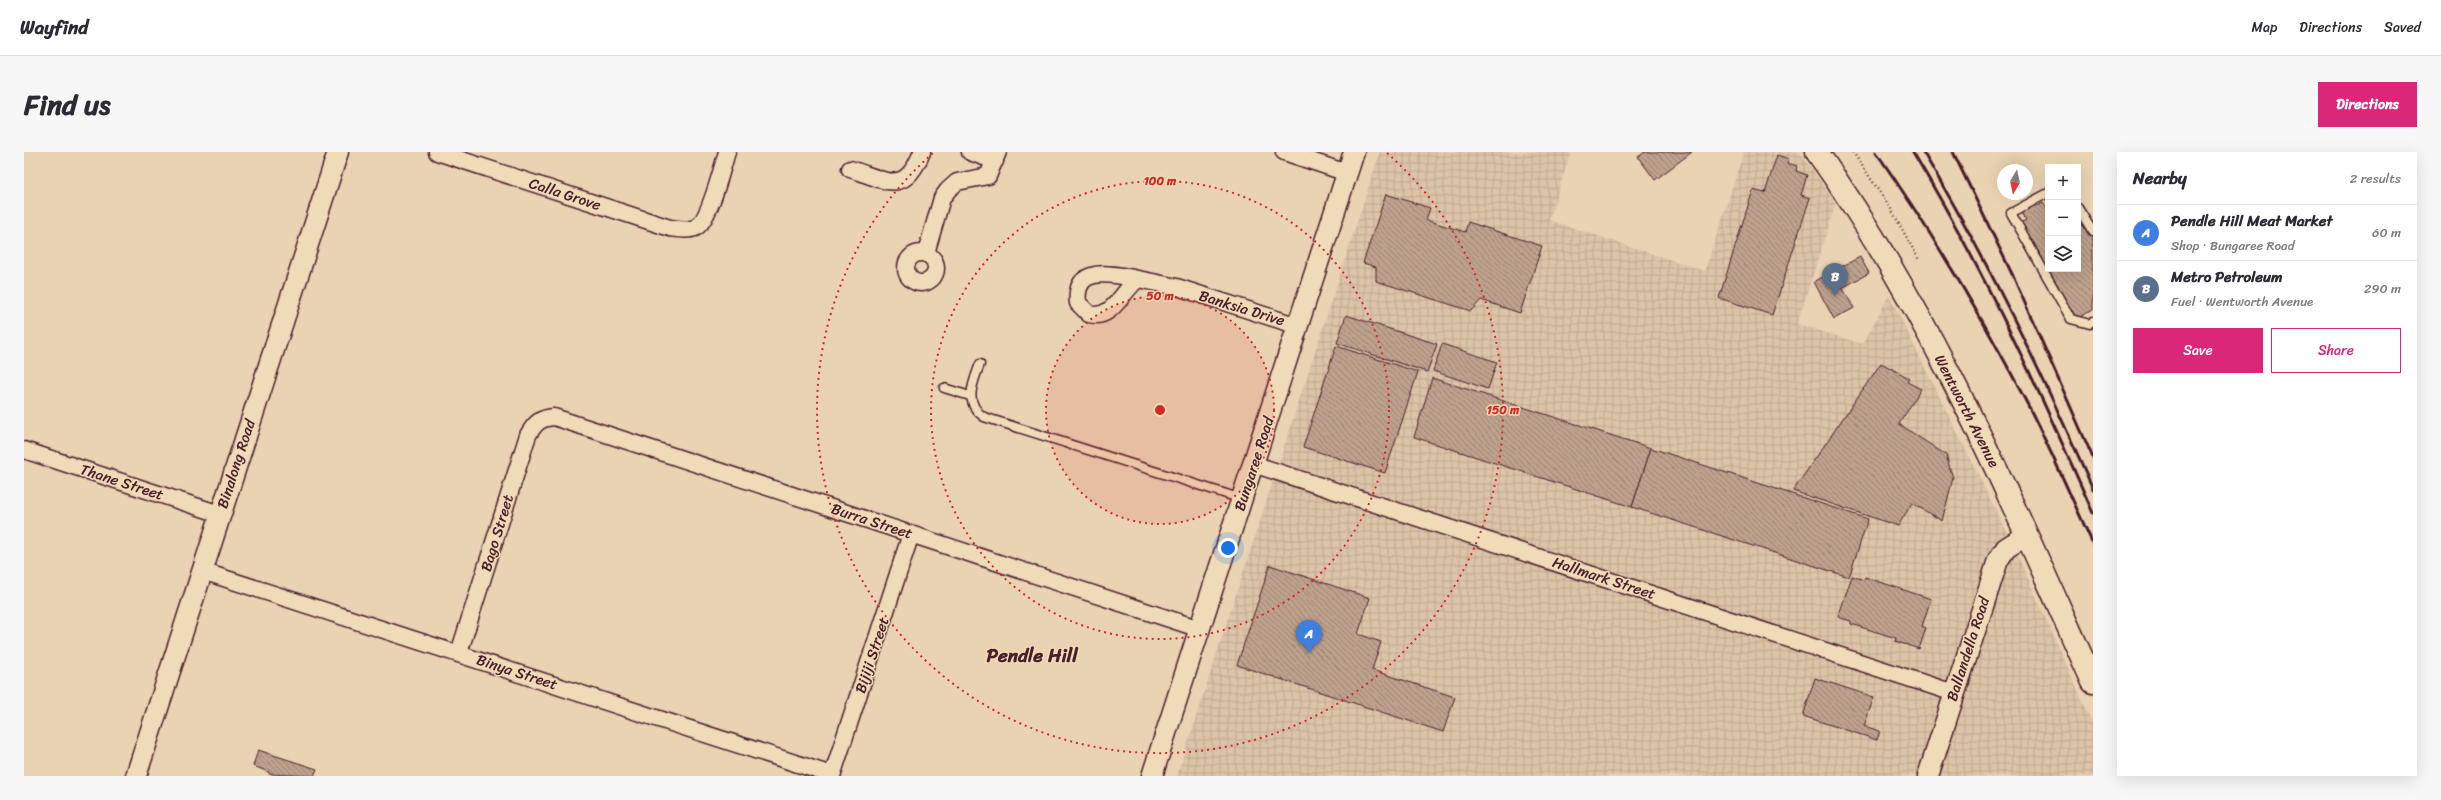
<!DOCTYPE html>
<html lang="en">
<head>
<meta charset="utf-8">
<style>
  body { margin:0; font-family:Sriracha,sans-serif; background:#f7f7f7; color:#2b2b33 }
  .controls { position:absolute; right:12px; top:12px; display:grid; overflow:hidden; border-radius:0px; box-shadow:0 4px 16px #0002 }
  .controls button { width:36px; height:36px; display:grid; place-items:center; padding:0; border:0; border-bottom:1px solid #e1e1e2; background:#fff; color:#2b2b33; font:20px sans-serif }
  .compass { position:absolute; left:1973px; top:12px; width:36px; height:36px; border-radius:50%; background:#fff; box-shadow:0 4px 16px #0002; rotate:189deg }
  .you { position:absolute; left:1204px; top:396px; width:14px; height:14px; margin:-10px; border:3px solid #fff; border-radius:50%; background:#1a73e8; box-shadow:0 0 0 6px #1a73e833 }
  .badge { display:grid; place-items:center; width:26px; height:26px; border-radius:50%; background:#db2777; color:#fff; font-size:13px; font-weight:700 }
  .pin { position:absolute; translate:-50% -33px; filter:drop-shadow(0 1px 2px #0008) }
  .pin::after { content:''; position:absolute; top:21px; width:14px; height:12px; background:inherit; clip-path:polygon(0 0,100% 0,50% 100%) }
  .list { margin:0; padding:0; list-style:none }
  h2 { display:flex; justify-content:space-between; align-items:center; height:52px; margin:0; padding:0 16px; font-size:17px }
  h2 small { font-size:13px; font-weight:400; color:#7c7c81 }
  .list li { display:grid; grid-template-columns:26px 1fr auto; gap:12px; align-items:center; box-sizing:border-box; height:56px; padding:0 16px; border-top:1px solid #e1e1e2 }
  .list b { display:block; font-size:15px; white-space:nowrap }
  .list p { margin:0; font-size:13px; white-space:nowrap; color:#7c7c81 }
  .list em { font-size:13px; font-style:normal; color:#7c7c81 }
  .actions { display:flex; gap:8px; padding:12px 16px }
  .actions a { flex:1; padding:9px 0; border:1px solid #db2777; border-radius:0px; text-align:center; font-size:14px; color:#db2777 }
  .actions .main { background:#db2777; color:#fff }
  .icon { flex:none; width:22px; height:22px; fill:none; stroke:currentColor; stroke-width:2; stroke-linecap:round; stroke-linejoin:round }
  .map { position:relative; flex:none; width:2069px; height:624px; overflow:hidden; border-radius:0px }
  header { display:flex; align-items:center; gap:24px; box-sizing:border-box; height:56px; padding:0 20px; background:#fff; border-bottom:1px solid #e1e1e2 }
  header strong { font-size:19px }
  nav { display:flex; gap:22px; margin-inline-start:auto; font-size:14px }
  .intro { display:flex; align-items:center; justify-content:space-between; box-sizing:border-box; height:96px; padding:0 24px }
  h1 { margin:0; font-size:28px }
  .button { padding:10px 18px; border-radius:0px; background:#db2777; color:#fff; font-size:14px; font-weight:700 }
  main { display:flex; gap:24px; padding:0 24px }
  aside { flex:1; background:#fff; border-radius:0px; box-shadow:0 4px 16px #0002 }
  .map>svg:first-child { display:block }
  .industrial { fill:url(#industrial-grid) }
  .building { fill:url(#building-back-hatch); stroke:#4a1f2b }
  .lines { fill:none; stroke-linecap:round; stroke-linejoin:round }
  .service-casing { stroke:#4a1f2b; stroke-width:11 }
  .minor-casing { stroke:#4a1f2b; stroke-width:19 }
  .tertiary-casing { stroke:#4a1f2b; stroke-width:23 }
  .secondary-casing { stroke:#4a1f2b; stroke-width:25 }
  .path { stroke:#4a1f2b; stroke-width:2.5; stroke-dasharray:1 3; stroke-linecap:butt }
  .service { stroke:#f0dbb9; stroke-width:8 }
  .minor { stroke:#f0dbb9; stroke-width:16 }
  .tertiary { stroke:#f0dbb9; stroke-width:20 }
  .secondary { stroke:#f0dbb9; stroke-width:22 }
  .rail { stroke:#4a1f2b; stroke-width:3 }
  .ring { fill:none; stroke:#d62828; stroke-width:2; stroke-dasharray:2 4 }
  .labels { text-anchor:middle; dominant-baseline:central; stroke-width:3; stroke-linejoin:round; paint-order:stroke }
  .street-label { font-size:15px; fill:#4a1f2b; stroke:#f0dbb9 }
  .district-label { font-size:19px; font-weight:bold; fill:#4a1f2b; stroke:#f0dbb9 }
  .centre { fill:#d62828; stroke:#f0dbb9; stroke-width:2 }
  .ring-label { font-size:12px; text-anchor:middle; font-weight:bold; fill:#d62828; stroke:#f0dbb9; stroke-width:3; stroke-linejoin:round; paint-order:stroke }
</style>
</head>
<body>
<header>
<strong>Wayfind</strong>
<nav><a>Map</a><a>Directions</a><a>Saved</a></nav>
</header>
<div class="intro"><h1>Find us</h1><a class="button">Directions</a></div>
<main>
<div class="map">
<svg width="2069" height="624" viewBox="0 0 2069 624">
  <defs>
    <pattern id="industrial-grid" width="8" height="8" patternUnits="userSpaceOnUse"><rect width="8" height="8" fill="#dcc4a8"/><path d="M0 4h8M4 0v8" fill="none" stroke="#bea891"/></pattern>
    <pattern id="building-back-hatch" width="6" height="6" patternUnits="userSpaceOnUse"><rect width="6" height="6" fill="#bda18d"/><path d="M-1 5l2 2M0 0l6 6M5-1l2 2" fill="none" stroke="#9c8373"/></pattern>
  </defs>
  <rect width="100%" height="100%" fill="#e9d3b3"/>
  <filter id="ink" filterUnits="userSpaceOnUse"><feTurbulence type="fractalNoise" baseFrequency=".025" numOctaves="2"/><feDisplacementMap in="SourceGraphic" scale="8" xChannelSelector="R" yChannelSelector="G"/><feConvolveMatrix kernelMatrix="1 2 1 2 8 2 1 2 1" color-interpolation-filters="sRGB"/></filter>
  <g filter="url(#ink)">
    <polygon class="industrial" points="1356,0 1547,0 1525,68 1681,119 1720,0 1776,0 1812,51 1773,172 1839,192 1865,143 1988,391 2069,572 2069,624 1153,624"/>
    <g class="building">
      <polygon points="1621,0 1668,0 1631,28 1614,5"/>
      <polygon points="1753,3 1765,7 1763,11 1773,14 1772,19 1783,23 1777,43 1786,46 1748,163 1695,146 1729,38 1741,41"/>
      <polygon points="1362,42 1406,56 1402,68 1441,80 1444,70 1518,94 1496,161 1457,148 1447,159 1352,129 1352,115 1339,111"/>
      <polygon points="2019,51 2024,58 2024,117 2054,117 2054,62 2069,88 2069,157 2054,166 2050,165 1996,71 2002,68 1998,60 2012,52 2014,54"/>
      <polygon points="1836,105 1845,121 1818,136 1809,119"/>
      <polygon points="1809,119 1830,156 1810,167 1790,130"/>
      <polygon points="1322,163 1413,192 1403,220 1313,191"/>
      <polygon points="1418,192 1473,210 1464,237 1409,219"/>
      <polygon points="1312,194 1394,220 1361,321 1279,295"/>
      <polygon points="1857,211 1885,226 1883,230 1897,237 1875,272 1922,303 1929,326 1918,369 1888,351 1874,374 1769,339"/>
      <polygon points="1408,226 1627,296 1608,355 1390,285"/>
      <polygon points="1627,296 1844,367 1825,425 1608,355"/>
      <polygon points="1246,413 1346,446 1334,482 1357,490 1348,518 1431,545 1419,580 1213,513"/>
      <polygon points="1828,424 1840,428 1841,425 1907,447 1898,474 1902,476 1895,497 1871,489 1872,486 1827,472 1827,469 1814,465"/>
      <polygon points="1791,526 1850,545 1840,574 1856,579 1853,588 1779,564"/>
      <polygon points="234,598 293,617 290,624 245,622 245,620 229,614"/>
    </g>
    <g class="lines">
      <g class="service-casing">
        <g id="service">
          <polyline points="2024,41 1987,61 2047,167 2066,172 2069,169"/>
          <polyline points="2054,56 2069,80"/>
          <path d="M 956,212 C 949,231 939,251 960,265 L 1218,347"/>
          <polyline points="920,236 946,244"/>
        </g>
      </g>
      <g class="minor-casing">
        <g id="minor">
          <path d="M 413,0 L 646,76 C 654,77 664,79 671,76 C 685,70 698,16 703,0"/>
          <polyline points="946,0 971,9"/>
          <polyline points="1260,0 1323,21"/>
          <path d="M 826,17 C 863,28 880,45 898,0"/>
          <circle cx="897" cy="116" r="15"/>
          <polyline points="902,101 918,46 924,38 933,30 964,24 974,0"/>
          <path d="M 1114,127 C 1092,123 1049,111 1054,151 L 1065,162 C 1088,169 1098,139 1114,127 L 1153,135 L 1274,174"/>
          <polyline points="0,298 196,362"/>
          <polyline points="1229,312 1930,541"/>
          <polyline points="178,419 808,623"/>
          <path d="M 435,501 L 504,283 C 511,271 516,266 530,265 L 1176,477"/>
          <polyline points="808,624 887,382"/>
        </g>
      </g>
      <g class="tertiary-casing">
        <g id="tertiary">
          <polyline points="112,624 314,0"/>
          <polyline points="1128,624 1330,0"/>
          <polyline points="1904,624 1974,408 1982,396 2003,383"/>
        </g>
      </g>
      <g class="secondary-casing">
        <path id="secondary" d="M 1793,0 C 1909,163 1987,349 2069,530"/>
      </g>
      <polyline class="path" points="1829,0 1867,57 1895,108"/>
      <use href="#service" class="service"/>
      <use href="#minor" class="minor"/>
      <use href="#tertiary" class="tertiary"/>
      <use href="#secondary" class="secondary"/>
      <g class="rail">
        <path d="M 1852,0 C 1909,82 1960,168 2006,257 C 2028,301 2048,347 2069,392"/>
        <path d="M 1889,0 C 1958,115 2015,237 2069,361"/>
        <path d="M 1899,0 C 1964,108 2018,222 2069,337"/>
        <polyline points="1929,0 1989,124 2069,306"/>
      </g>
    </g>
  </g>
  <circle cx="1136" cy="258" r="114" fill="#d62828" fill-opacity=".12"/>
  <g class="ring">
    <circle cx="1136" cy="258" r="114"/>
    <circle cx="1136" cy="258" r="229"/>
    <path d="M1363 1A343 343 0 1 1 909 1"/>
  </g>
  <g class="labels">
    <g class="street-label">
      <text transform="translate(541 42) rotate(18)">Calla Grove</text>
      <text transform="translate(1218 156) rotate(17)">Banksia Drive</text>
      <text transform="translate(1943 259) rotate(63)">Wentworth Avenue</text>
      <text transform="translate(212 312) rotate(-72)">Binalong Road</text>
      <text transform="translate(1230 312) rotate(-72)">Bungaree Road</text>
      <text transform="translate(98 330) rotate(18)">Thane Street</text>
      <text transform="translate(848 369) rotate(18)">Burra Street</text>
      <text transform="translate(473 381) rotate(-73)">Bago Street</text>
      <text transform="translate(1580 426) rotate(18)">Hallmark Street</text>
      <text transform="translate(1944 497) rotate(-72)">Ballandella Road</text>
      <text transform="translate(848 503) rotate(-72)">Bijiji Street</text>
      <text transform="translate(493 520) rotate(18)">Binya Street</text>
    </g>
    <g class="district-label">
      <text x="1008" y="503">Pendle Hill</text>
    </g>
  </g>
  <circle cx="1136" cy="258" r="6" class="centre"/>
  <g class="ring-label">
    <text x="1136" y="33">100 m</text>
    <text x="1136" y="148">50 m</text>
    <text x="1479" y="262">150 m</text>
  </g>
</svg>
<div class="controls">
<button>+</button>
<button>−</button>
<button><svg class="icon" aria-label="layers" viewBox="0 0 24 24"><path d="M12 4l9 5-9 5-9-5zM3 14l9 5 9-5"/></svg></button>
</div>
<svg class="compass" viewBox="-18 -18 36 36"><path d="M0-13l5 13h-10z" fill="#e53935"/><path d="M0 13l5-13h-10z" fill="#7c7c81"/></svg>
<div class="you"></div>
<div class="pin badge" style="left:1285px;top:501px;background:#3f7fe0">A</div>
<div class="pin badge" style="left:1811px;top:144px;background:#5c6f8a">B</div>
</div>
<aside>
<h2>Nearby<small>2 results</small></h2>
<ul class="list">
<li><span class="badge" style="background:#3f7fe0">A</span><div><b>Pendle Hill Meat Market</b><p>Shop · Bungaree Road</p></div><em>60 m</em></li>
<li><span class="badge" style="background:#5c6f8a">B</span><div><b>Metro Petroleum</b><p>Fuel · Wentworth Avenue</p></div><em>290 m</em></li>
</ul>
<div class="actions"><a class="main">Save</a><a>Share</a></div>
</aside>
</main>
</body>
</html>
